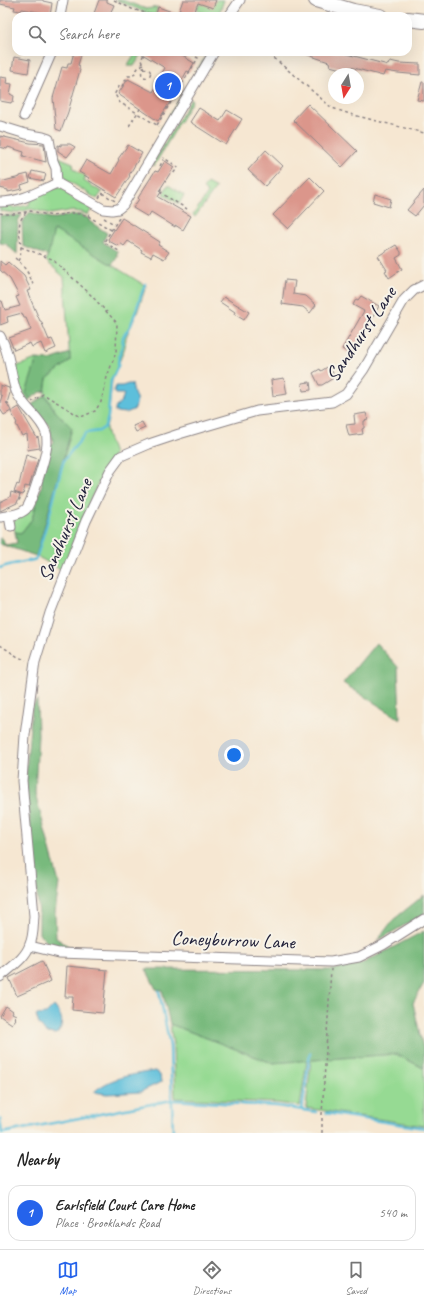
<!DOCTYPE html>
<html lang="en">
<head>
<meta charset="utf-8">
<style>
  body { margin:0; font-family:Caveat,sans-serif; background:#f6f6f6; color:#222 }
  .compass { position:absolute; left:328px; top:68px; width:36px; height:36px; border-radius:50%; background:#fff; box-shadow:0 4px 16px #0002; rotate:191deg }
  .you { position:absolute; left:234px; top:755px; width:14px; height:14px; margin:-10px; border:3px solid #fff; border-radius:50%; background:#1a73e8; box-shadow:0 0 0 6px #1a73e833 }
  .badge { display:grid; place-items:center; width:26px; height:26px; border-radius:50%; background:#2563eb; color:#fff; font-size:13px; font-weight:700 }
  .pin { position:absolute; translate:-50% -50%; border:2px solid #fff; box-shadow:0 1px 4px #0006 }
  .list { margin:0; padding:0; list-style:none }
  h2 { display:flex; justify-content:space-between; align-items:center; height:52px; margin:0; padding:0 16px; font-size:17px }
  h2 small { font-size:13px; font-weight:400; color:#767676 }
  .list li { display:grid; grid-template-columns:26px 1fr auto; gap:12px; align-items:center; box-sizing:border-box; height:56px; margin:0 8px 8px; padding:0 8px; border:1px solid #e0e0e0; border-radius:12px }
  .list b { display:block; font-size:15px; white-space:nowrap }
  .list p { margin:0; font-size:13px; white-space:nowrap; color:#767676 }
  .list em { font-size:13px; font-style:normal; color:#767676 }
  .icon { flex:none; width:22px; height:22px; fill:none; stroke:currentColor; stroke-width:2; stroke-linecap:round; stroke-linejoin:round }
  .map { position:relative; flex:none; width:424px; height:1133px; overflow:hidden }
  .search { position:absolute; background:#fff; box-shadow:0 4px 16px #0002; left:12px; right:12px; top:12px; height:44px; display:flex; align-items:center; gap:10px; box-sizing:border-box; padding:0 14px; border-radius:12px; color:#767676; font-size:15px }
  .sheet { height:116px; background:#fff }
  nav { display:flex; justify-content:space-around; align-items:center; box-sizing:border-box; height:56px; border-top:1px solid #e0e0e0; background:#fff; font-size:11px; color:#767676 }
  nav a { display:grid; justify-items:center; gap:2px }
  nav .on { color:#2563eb }
  .map>svg:first-child { display:block }
  .green { fill:#96da93; stroke:#5c7e67 }
  .forest { fill:#78ba7d; stroke:#4d6e5c }
  .water { fill:#5dbfdb; stroke:#40708b }
  .lines { fill:none; stroke-linecap:round; stroke-linejoin:round }
  .stream { stroke:#5dbfdb; stroke-width:2.5 }
  .building { fill:#db968b }
  .minor-casing { stroke:#8c8486; stroke-width:11 }
  .highway-casing { stroke:#8c8486; stroke-width:16 }
  .path { stroke:#8c8486; stroke-width:1.5; stroke-dasharray:3 3; stroke-linecap:butt }
  .minor { stroke:#fff; stroke-width:9 }
  .highway { stroke:#fff; stroke-width:14 }
  .labels { text-anchor:middle; dominant-baseline:central; stroke-width:4; stroke-linejoin:round; paint-order:stroke }
  .street-label { font-size:20px; fill:#22223b; stroke:#f7f3e8 }
</style>
</head>
<body>
<div class="map">
<svg width="424" height="1133" viewBox="0 0 424 1133">
  <rect width="100%" height="100%" fill="#f7f3e8"/>
  <filter id="ink" filterUnits="userSpaceOnUse"><feTurbulence type="fractalNoise" baseFrequency=".025" numOctaves="2"/><feDisplacementMap in="SourceGraphic" scale="8" xChannelSelector="R" yChannelSelector="G"/><feConvolveMatrix kernelMatrix="1 2 1 2 8 2 1 2 1" color-interpolation-filters="sRGB"/></filter>
  <filter id="wash" filterUnits="userSpaceOnUse"><feTurbulence type="fractalNoise" baseFrequency=".012" numOctaves="4" result="noise"/><feDisplacementMap in="SourceGraphic" scale="16" xChannelSelector="R" yChannelSelector="G"/><feGaussianBlur stdDeviation="0.9" result="paint"/><feColorMatrix in="noise" values="0 0 0 0 0 0 0 0 0 0 0 0 0 0 0 0 0 1.4 0 .05"/><feComposite in="paint" operator="in"/></filter>
  <g filter="url(#wash)">
    <rect width="100%" height="100%" fill="#f6e7d2"/>
    <g class="green">
      <polygon points="116,0 122,0 146,9 158,7 155,15 144,12"/>
      <polygon points="216,0 224,0 218,16 214,16 197,11 198,5 200,5 201,4"/>
      <polygon points="136,52 143,52 134,66 127,66"/>
      <polygon points="209,52 161,133 159,132 205,57"/>
      <polygon points="191,99 192,101 154,166 153,163"/>
      <polygon points="56,156 73,163 74,169 86,176 84,181 102,192 97,199 64,178 61,165 58,165"/>
      <polygon points="207,183 216,188 195,217 193,215 208,193 203,189"/>
      <polygon points="168,185 184,195 179,204 163,194"/>
      <polygon points="53,187 62,188 69,193 70,197 83,204 87,203 93,207 88,215 81,212 69,211 51,214 31,209 14,213 0,211 0,205 10,205 14,208 29,205 30,200"/>
      <path d="M 54,229 L 146,286 L 137,313 L 126,337 L 125,347 L 112,381 L 108,420 L 106,428 L 107,434 L 114,454 C 92,490 78,530 62,570 L 36,556 L 72,428 L 56,412 L 45,394 L 47,378 L 70,361 L 64,277 L 46,261 Z"/>
      <polygon points="36,359 35,365 27,393 30,399 26,404 27,399 18,385 15,367"/>
      <polygon points="37,501 32,519 21,533 15,532 13,523 15,520 33,503"/>
      <polygon points="170,1024 272,1063 307,1060 300,1106 277,1103 175,1098 173,1045"/>
      <polygon points="396,1054 423,1068 424,1069 424,1126 306,1108 311,1060"/>
    </g>
    <g class="forest">
      <polygon points="30,212 51,218 56,218 71,215 81,215 90,219 89,221 107,233 103,242 118,252 116,255 118,256 112,265 54,230 48,256 23,246 22,222"/>
      <polygon points="0,215 4,216 22,215 18,221 17,254 6,244 0,243"/>
      <polygon points="70,353 70,361 47,379 45,391 39,393 30,399 26,393 35,365 36,359 50,360"/>
      <polygon points="45,395 55,411 72,428 36,556 0,544 0,538 3,539 5,545 17,543 15,532 21,533 32,519 42,484 41,481 50,445 53,442 49,425 29,407"/>
      <polygon points="376,643 398,667 400,719 343,683"/>
      <polygon points="37,700 38,735 35,793 59,883 55,913 56,938 71,948 48,943 39,934 39,915 26,781 27,760 32,707"/>
      <polygon points="424,895 424,914 377,941 393,920"/>
      <polygon points="424,931 424,983 413,1003 424,1052 424,1068 396,1054 272,1063 170,1024 162,990 156,989 146,969 331,970 363,963"/>
    </g>
    <g class="water">
      <polygon points="128,384 132,384 134,394 137,400 135,409 126,413 115,412 115,408 122,400 124,394 115,394 114,391 116,386 122,386"/>
      <path d="M 54,1006 C 62,1016 65,1023 57,1034 L 46,1033 L 39,1024 L 36,1015 L 46,1014 Z"/>
      <path d="M 155,1071 L 160,1075 L 161,1082 L 140,1092 L 107,1094 L 94,1092 C 110,1077 135,1074 155,1071 Z"/>
    </g>
    <g class="lines">
      <g class="stream">
        <path d="M 0,568 C 11,563 24,563 36,559 L 50,513 L 62,466 L 64,460 L 86,433 L 99,431 L 105,427 L 108,417 L 111,381 L 118,366 L 119,357 L 122,348 L 123,337 L 131,325 L 145,284"/>
        <polyline points="159,991 170,1046 173,1133"/>
        <polyline points="302,1109 310,1053"/>
        <polyline points="326,1113 424,1128"/>
        <polyline points="0,1119 2,1133 172,1100 277,1106 316,1112"/>
      </g>
    </g>
    <g id="blocks">
      <g class="building">
        <polygon points="0,0 43,0 43,1 52,3 50,16 42,16 43,13 22,9 21,11 14,10 15,7 0,4"/>
        <polygon points="99,0 107,0 107,2 114,5 109,16 93,16"/>
        <polygon points="183,0 216,0 213,8 198,3 193,16 161,16 156,14 158,7 178,14"/>
        <polygon points="74,52 82,52 78,65 80,66 79,69 80,70 68,112 61,131 56,129 53,98 62,67 67,68 68,63 71,63"/>
        <polygon points="139,52 176,52 194,63 189,72 187,71 181,82 182,83 158,121 118,94 128,79 153,92 159,82 157,81 165,68"/>
        <polygon points="303,52 339,52 388,65 390,61 399,63 420,64 420,75 398,73 385,71 383,76 350,67 348,71 330,66 329,62 302,53"/>
        <polygon points="14,57 30,60 28,73 12,70"/>
        <polygon points="0,77 7,78 6,83 12,84 10,94 14,96 13,102 11,102 11,103 0,101"/>
        <polygon points="422,82 424,82 424,101 417,100"/>
        <polygon points="308,104 357,151 342,167 293,120"/>
        <polygon points="199,108 220,121 227,110 242,119 226,145 190,122"/>
        <polygon points="0,136 30,143 44,144 46,162 23,156 24,152 8,147 7,149 0,147"/>
        <polygon points="61,144 70,144 75,147 67,157 58,151 58,145 61,146"/>
        <polygon points="128,145 142,153 129,175 130,176 116,197 88,180 89,178 79,172 86,160 111,174 119,160 118,159"/>
        <polygon points="266,150 283,166 265,186 248,170"/>
        <polygon points="165,161 174,167 159,191 161,192 158,197 191,216 183,230 175,225 175,227 151,212 148,217 133,208 139,199 138,198 155,171 158,172"/>
        <polygon points="32,171 46,174 44,181 30,178"/>
        <polygon points="28,174 30,182 21,185 22,189 8,192 8,190 0,188 0,180 4,181 20,177 20,176"/>
        <polygon points="310,177 324,191 288,229 273,215"/>
        <polygon points="424,190 424,205 415,216 407,210"/>
        <polygon points="375,194 391,199 389,207 373,202"/>
        <polygon points="122,218 160,242 158,245 169,252 164,259 153,253 151,257 141,252 142,250 128,241 124,246 120,243 118,246 109,241 108,239"/>
        <polygon points="396,245 401,252 401,255 396,258 402,269 389,278 385,271 387,270 378,256"/>
        <polygon points="0,261 5,265 8,262 24,276 31,290 27,291 40,321 41,321 49,340 52,339 56,348 45,353 41,343 32,347 30,343 14,350 9,338 31,330 26,318 24,318 22,313 7,317 8,322 0,325 0,301 2,301 5,310 20,306 16,297 19,296 10,279 0,270"/>
        <polygon points="285,280 295,281 293,294 306,296 316,305 310,313 303,307 282,304"/>
        <polygon points="361,296 379,306 352,355 342,349 364,311 353,305 356,299 358,300"/>
        <polygon points="224,297 249,312 244,320 234,314 235,312 220,302"/>
        <polygon points="329,366 335,377 322,385 319,385 313,373 320,369 321,371"/>
        <polygon points="284,378 287,394 273,396 271,380"/>
        <polygon points="310,382 311,390 303,391 302,383"/>
        <polygon points="0,385 9,388 10,393 7,403 11,411 4,415 0,409 0,402 2,396 0,395"/>
        <polygon points="19,407 37,438 38,437 40,448 27,450 28,445 27,434 22,436 16,424 17,423 11,412"/>
        <polygon points="366,413 368,420 364,421 364,428 362,429 363,434 349,436 346,425 355,424 354,415"/>
        <polygon points="142,422 145,428 136,432 133,426"/>
        <polygon points="26,455 38,459 29,487 25,486 23,495 14,492 17,484 19,485"/>
        <polygon points="11,492 20,495 17,503 0,511 0,502 10,497"/>
        <polygon points="42,961 51,981 17,996 9,978"/>
        <polygon points="67,966 107,970 103,1013 72,1010 73,997 65,997"/>
        <polygon points="6,1006 13,1011 12,1013 16,1015 14,1017 16,1019 12,1024 0,1016"/>
      </g>
    </g>
  </g>
  <g filter="url(#ink)">
    <use href="#blocks" fill-opacity="0" stroke="#8c8486" stroke-width="1"/>
    <g class="lines">
      <g class="minor-casing">
        <g id="minor">
          <polyline points="60,16 63,0"/>
          <polyline points="229,16 240,0"/>
          <polyline points="24,116 52,52"/>
          <polyline points="0,126 26,134 43,137 49,139 53,161 56,168 57,183"/>
          <path d="M 0,202 C 21,202 39,191 57,183 L 103,209 L 112,210 L 118,209 L 123,205 L 214,52"/>
          <path d="M 0,336 C 10,353 10,373 16,391 C 23,408 40,416 46,433 C 47,436 47,440 47,443 C 47,453 32,502 26,509 C 20,515 8,516 0,517"/>
          <polyline points="9,516 11,527"/>
          <polyline points="30,946 59,953 331,962 359,957 383,945 424,919"/>
          <path d="M 0,977 C 10,968 26,958 30,944 C 34,935 33,925 34,916 L 22,781 L 25,735 L 35,662 L 50,613 L 86,521 L 110,471 L 121,456 L 149,444 L 179,434 L 257,411 L 332,402 L 346,394 L 364,369 L 404,300 L 414,290 L 424,285"/>
        </g>
      </g>
      <g class="highway-casing">
        <g id="highway">
          <polyline points="316,0 353,11 380,16"/>
          <polyline points="408,19 424,21"/>
        </g>
      </g>
      <g class="path">
        <polyline points="114,0 132,9 156,16"/>
        <polyline points="264,52 274,58 332,108 350,114 424,133"/>
        <polyline points="143,64 138,68 133,76 128,76 122,86 120,85 114,95 116,96 119,102 160,127"/>
        <circle cx="146" cy="73" r="4.5"/>
        <polyline points="144,69 141,60 145,52"/>
        <polyline points="157,125 198,58 187,52"/>
        <polyline points="129,126 140,109"/>
        <polyline points="160,166 164,158 178,167 173,174 170,173"/>
        <polyline points="160,191 161,189 163,191 161,193 187,209"/>
        <polyline points="99,198 102,193 115,201"/>
        <polyline points="0,213 4,214 14,214 31,211 52,216 71,213 81,214 88,216 91,211"/>
        <polyline points="88,216 113,231"/>
        <polyline points="104,218 114,224"/>
        <polyline points="119,218 104,242 119,251"/>
        <polyline points="21,247 52,259 88,292 117,323 116,352 107,377 101,402 95,411 81,417 43,394 32,402"/>
        <path d="M 15,258 C 23,265 30,274 33,285"/>
        <path d="M 18,261 C 25,247 17,236 20,222 C 21,218 25,214 27,211"/>
        <polyline points="6,403 8,403 10,406"/>
        <polyline points="18,494 21,495 18,504"/>
        <polyline points="0,645 18,657 26,660"/>
        <polyline points="322,1133 322,1114 331,969"/>
      </g>
      <use href="#minor" class="minor"/>
      <use href="#highway" class="highway"/>
    </g>
  </g>
  <g class="labels">
    <g class="street-label">
      <text transform="translate(361 334) rotate(-56)">Sandhurst Lane</text>
      <text transform="translate(65 530) rotate(-67)">Sandhurst Lane</text>
      <text transform="translate(233 940) rotate(2)">Coneyburrow Lane</text>
    </g>
  </g>
</svg>
<svg class="compass" viewBox="-18 -18 36 36"><path d="M0-13l5 13h-10z" fill="#e53935"/><path d="M0 13l5-13h-10z" fill="#767676"/></svg>
<div class="you"></div>
<div class="pin badge" style="left:168px;top:86px">1</div>
<div class="search"><svg class="icon" aria-label="search" viewBox="0 0 24 24"><circle cx="10" cy="10" r="6"/><path d="M15 15l6 6"/></svg>Search here</div>
</div>
<section class="sheet">
<h2>Nearby<small></small></h2>
<ul class="list">
<li><span class="badge">1</span><div><b>Earlsfield Court Care Home</b><p>Place · Brooklands Road</p></div><em>540 m</em></li>
</ul>
</section>
<nav>
<a class="on"><svg class="icon" aria-label="map" viewBox="0 0 24 24"><path d="M3 6l6-2 6 2 6-2v14l-6 2-6-2-6 2zM9 4v14M15 6v14"/></svg>Map</a>
<a><svg class="icon" aria-label="directions" viewBox="0 0 24 24"><path d="M12 3l9 9-9 9-9-9zM9 14v-3h6M13 9l2 2-2 2"/></svg>Directions</a>
<a><svg class="icon" aria-label="saved" viewBox="0 0 24 24"><path d="M7 4h10v16l-5-4-5 4z"/></svg>Saved</a>
</nav>
</body>
</html>
